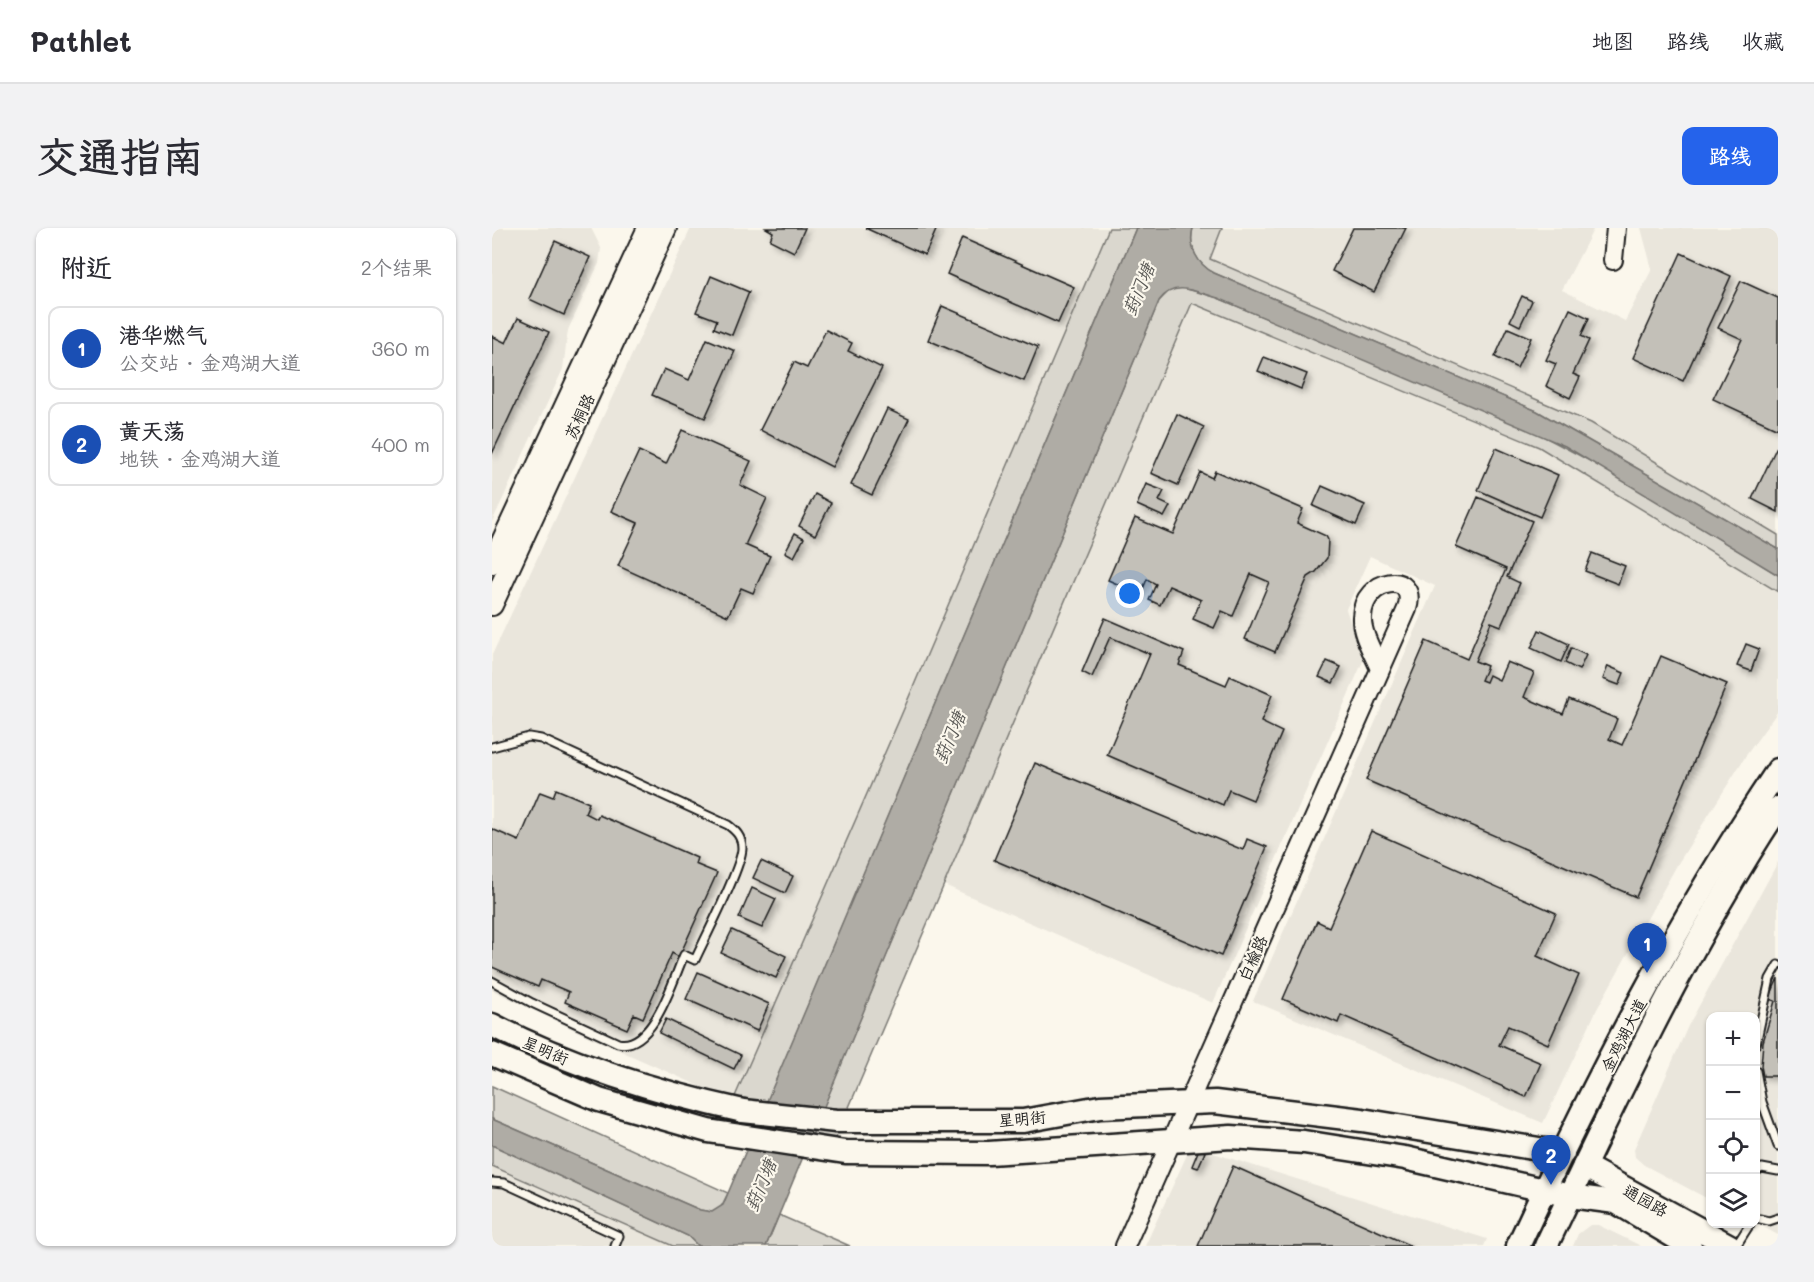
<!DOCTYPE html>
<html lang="zh">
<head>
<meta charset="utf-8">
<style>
  body { margin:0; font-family:Mali,"LXGW WenKai TC",sans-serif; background:#f2f2f3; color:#2b2b33 }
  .controls { position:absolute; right:18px; bottom:18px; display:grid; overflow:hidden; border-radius:12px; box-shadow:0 2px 4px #0004 }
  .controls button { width:54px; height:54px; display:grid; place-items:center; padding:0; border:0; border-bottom:2px solid #e1e1e2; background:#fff; color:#2b2b33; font:30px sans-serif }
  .you { position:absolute; left:638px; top:366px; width:21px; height:21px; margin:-15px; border:4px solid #fff; border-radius:50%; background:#1a73e8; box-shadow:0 0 0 9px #1a73e833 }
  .badge { display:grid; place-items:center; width:39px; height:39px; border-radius:50%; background:#2563eb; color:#fff; font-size:20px; font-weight:700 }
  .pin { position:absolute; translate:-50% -50px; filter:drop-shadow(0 2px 3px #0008) }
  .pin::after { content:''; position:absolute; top:32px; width:21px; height:18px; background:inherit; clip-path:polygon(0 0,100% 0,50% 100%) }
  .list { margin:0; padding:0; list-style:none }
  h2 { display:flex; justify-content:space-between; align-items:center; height:78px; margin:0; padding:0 24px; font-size:26px }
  h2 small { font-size:20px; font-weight:400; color:#7c7c81 }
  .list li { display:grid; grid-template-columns:39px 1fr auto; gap:18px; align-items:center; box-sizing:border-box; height:84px; margin:0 12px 12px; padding:0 12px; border:2px solid #e1e1e2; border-radius:12px }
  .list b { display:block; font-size:22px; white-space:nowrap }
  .list p { margin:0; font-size:20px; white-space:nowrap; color:#7c7c81 }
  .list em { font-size:20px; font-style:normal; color:#7c7c81 }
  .icon { flex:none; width:33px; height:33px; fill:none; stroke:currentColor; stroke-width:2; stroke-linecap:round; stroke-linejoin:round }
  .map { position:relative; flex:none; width:1286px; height:1018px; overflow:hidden; border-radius:12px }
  header { display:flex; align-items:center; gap:36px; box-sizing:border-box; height:84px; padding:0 30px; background:#fff; border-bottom:2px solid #e1e1e2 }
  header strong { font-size:28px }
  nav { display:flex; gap:33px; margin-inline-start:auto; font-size:21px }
  .intro { display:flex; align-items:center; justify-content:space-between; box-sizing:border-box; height:144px; padding:0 36px }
  h1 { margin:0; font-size:42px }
  .button { padding:15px 27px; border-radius:12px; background:#2563eb; color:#fff; font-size:21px; font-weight:700 }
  main { display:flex; gap:36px; padding:0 36px }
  aside { flex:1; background:#fff; border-radius:12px; box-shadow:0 2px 4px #0004 }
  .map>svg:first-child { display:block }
  .built { fill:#eae6dc }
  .green { fill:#dad7ce; stroke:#7b7a75; stroke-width:1.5 }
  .water { fill:#afaca5; stroke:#74726e; stroke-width:1.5 }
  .building { fill:#c3c0b8; stroke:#1c1c1c; stroke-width:1.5; filter:url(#shadow) }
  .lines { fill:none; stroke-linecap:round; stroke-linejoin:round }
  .service-casing { stroke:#1c1c1c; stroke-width:11 }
  .tertiary-casing { stroke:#1c1c1c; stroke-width:22 }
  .secondary-casing { stroke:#1c1c1c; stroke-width:24 }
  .primary-casing { stroke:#1c1c1c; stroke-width:27 }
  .service { stroke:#fbf7ec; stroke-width:7 }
  .tertiary { stroke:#fbf7ec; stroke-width:18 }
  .secondary { stroke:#fbf7ec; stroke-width:20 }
  .primary { stroke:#fbf7ec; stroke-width:22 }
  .primary-bridge-casing { stroke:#1c1c1c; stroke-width:27; stroke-linecap:butt }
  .primary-bridge { stroke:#fbf7ec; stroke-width:22 }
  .labels { text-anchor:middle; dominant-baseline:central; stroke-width:4.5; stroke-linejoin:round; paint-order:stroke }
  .street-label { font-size:16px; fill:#1c1c1c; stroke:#fbf7ec }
  .water-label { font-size:18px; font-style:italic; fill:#575653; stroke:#fbf7ec }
</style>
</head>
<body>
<header>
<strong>Pathlet</strong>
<nav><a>地图</a><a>路线</a><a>收藏</a></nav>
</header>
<div class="intro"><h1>交通指南</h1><a class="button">路线</a></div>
<main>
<aside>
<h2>附近<small>2个结果</small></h2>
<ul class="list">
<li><span class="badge" style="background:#1a4fb4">1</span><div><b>港华燃气</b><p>公交站 · 金鸡湖大道</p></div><em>360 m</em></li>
<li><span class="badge" style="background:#1a4fb4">2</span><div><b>黄天荡</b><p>地铁 · 金鸡湖大道</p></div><em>400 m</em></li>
</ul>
</aside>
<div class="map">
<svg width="1286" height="1018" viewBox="0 0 1286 1018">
  <defs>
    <filter id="shadow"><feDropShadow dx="4" dy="4" stdDeviation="3" flood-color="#0004"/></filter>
  </defs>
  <rect width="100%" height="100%" fill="#fbf7ec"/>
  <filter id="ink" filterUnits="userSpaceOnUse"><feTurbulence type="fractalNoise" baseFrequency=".0167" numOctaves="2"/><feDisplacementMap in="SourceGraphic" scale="12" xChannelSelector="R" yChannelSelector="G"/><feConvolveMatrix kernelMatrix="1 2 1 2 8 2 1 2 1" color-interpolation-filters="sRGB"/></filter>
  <g filter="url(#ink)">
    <g class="built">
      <polygon points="0,0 99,0 109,20 107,35 76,102 71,141 0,294"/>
      <polygon points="199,0 617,0 408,490 241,873 95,808 0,762 0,427"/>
      <polygon points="730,0 1102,0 1070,62 1133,93 1160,41 1149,0 1286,0 1286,307 1099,195 717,31"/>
      <polygon points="700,74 1047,219 1286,364 1286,483 1255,526 1185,637 1105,781 1051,895 761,773 943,358 878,328 854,381 871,433 721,775 450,656"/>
      <polygon points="1286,634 1286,1007 1264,995 1264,788 1218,788 1218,972 1152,937 1143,929 1142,921 1196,798"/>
      <polygon points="699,918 995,1011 992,1018 653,1018"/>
      <polygon points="0,938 182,1016 181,1018 0,1018"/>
      <polygon points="1098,997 1106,997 1149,1018 1081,1018 1086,1006"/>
    </g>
    <g class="green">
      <polygon points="617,0 644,0 270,886 241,873 408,490"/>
      <path d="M 701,0 L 730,0 L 718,31 L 1099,195 L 1286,307 L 1286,321 L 1045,183 L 722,45 C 705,36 696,19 701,0 Z"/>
      <polygon points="688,59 726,70 1036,200 1113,241 1286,347 1286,364 1047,219 700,75 340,919 318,911 667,73 678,62"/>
      <polygon points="0,858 236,965 228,981 220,984 208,982 0,891"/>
      <polygon points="0,917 196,1008 206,1018 181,1018 0,938"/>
      <polygon points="287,987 358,1018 274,1018"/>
    </g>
    <path class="water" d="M 644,0 L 701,0 C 696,19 705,36 722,45 L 1045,183 L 1286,321 L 1286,347 L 1073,218 L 726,70 C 705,64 682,51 667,73 L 274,1018 L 206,1018 L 196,1008 L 0,917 L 0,891 L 208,982 L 220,984 L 231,977 Z"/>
    <g class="building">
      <polygon points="274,0 313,0 302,24 278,12 281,4"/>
      <polygon points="373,0 445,0 433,27"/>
      <polygon points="861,0 914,0 882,64 840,43"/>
      <polygon points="470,10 582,59 566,95 455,46"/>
      <polygon points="63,13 98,29 72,87 37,71"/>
      <polygon points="1189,25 1239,48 1191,153 1141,130"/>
      <polygon points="219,48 257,64 240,107 222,100 225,92 204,84"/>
      <polygon points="1249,53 1286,70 1286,201 1221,171 1250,111 1226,100"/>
      <polygon points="1030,68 1040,73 1028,98 1018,93"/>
      <polygon points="450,78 546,119 532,153 436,112"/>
      <polygon points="1078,81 1097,90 1089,108 1097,112 1081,146 1088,149 1078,170 1054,158 1064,136 1054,132"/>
      <polygon points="26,90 57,104 0,226 0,108 14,115"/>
      <polygon points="1016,100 1039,110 1025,140 1003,129"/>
      <polygon points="334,102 360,115 356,123 390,140 340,239 268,202 302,134 315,140"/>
      <polygon points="215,111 243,123 213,190 160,167 172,141 197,152"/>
      <polygon points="772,129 815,146 809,161 766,143"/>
      <polygon points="395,181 417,191 380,267 359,257"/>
      <polygon points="685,186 712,199 686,257 659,245"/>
      <polygon points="190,202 259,233 248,257 275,270 253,317 278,328 261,365 249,360 236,388 126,338 146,295 119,283 147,223 174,236"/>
      <polygon points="1286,216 1286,284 1260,271"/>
      <polygon points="1004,220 1066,247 1048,289 986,262"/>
      <polygon points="723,243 811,281 805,295 834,308 836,312 835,330 824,344 816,349 783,424 753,411 777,354 759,346 741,388 730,383 722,400 701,391 709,372 677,358 668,377 657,372 664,356 655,351 649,366 616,352 643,290 681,306 708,244 720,250"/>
      <polygon points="654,256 672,263 667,273 678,278 672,289 645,277"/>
      <polygon points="830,258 873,277 864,297 821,278"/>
      <polygon points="323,266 339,275 323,307 307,298"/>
      <polygon points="986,269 1040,293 1015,349 1028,355 1009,398 999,394 983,433 995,438 989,452 994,454 997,447 1007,452 1015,434 1042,445 1032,469 1071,486 1077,471 1125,491 1117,511 1130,517 1169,428 1235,456 1144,669 874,552 934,413 975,431 1014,341 964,319"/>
      <polygon points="303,305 312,310 302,329 293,324"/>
      <polygon points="1100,325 1133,338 1126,356 1093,343"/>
      <polygon points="613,390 692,424 687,437 734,457 738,448 780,467 769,494 790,504 761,572 737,562 731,577 615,527 658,426 618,409 600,449 590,444"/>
      <polygon points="1047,402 1077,416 1069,434 1039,420"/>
      <polygon points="1254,416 1267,421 1259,443 1245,438"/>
      <polygon points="1079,420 1094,427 1087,442 1073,435"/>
      <polygon points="835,433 849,439 841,455 827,449"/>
      <polygon points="1116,438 1132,445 1127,457 1111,451"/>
      <polygon points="543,535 751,622 755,611 775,619 729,728 502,632"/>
      <polygon points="64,561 97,575 93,585 105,591 107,587 205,630 203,636 225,645 187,729 180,725 151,790 142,786 135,801 73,774 77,764 49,752 46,759 0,739 0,601 27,613 48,564 61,569"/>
      <polygon points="879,603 1064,685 1045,728 1087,747 1056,816 1016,798 1007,817 1049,835 1034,869 849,787 846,795 791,771 825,693 837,699"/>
      <polygon points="269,633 301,648 293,665 261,650"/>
      <polygon points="260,660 284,671 270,700 247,690"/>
      <polygon points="240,702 294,728 284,750 229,725"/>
      <polygon points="206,744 277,776 265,803 194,771"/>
      <polygon points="1286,750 1286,848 1271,848 1269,838 1271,814 1283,773 1277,771"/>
      <polygon points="174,791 249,827 242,841 167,805"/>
      <polygon points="707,921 713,924 706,940 700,938"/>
      <polygon points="741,938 919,1018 706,1018"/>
    </g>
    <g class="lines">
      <g class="service-casing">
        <g id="service">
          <path d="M 0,519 L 37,509 L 49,511 L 236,597 C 244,603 250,609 250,620 C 250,639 213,710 203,732 L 192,727 C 181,752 161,823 126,815 L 40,775 L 0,753"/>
          <polyline points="1264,816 1278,751 1286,737"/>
          <polyline points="1264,843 1270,874 1286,918"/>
          <polyline points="1264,943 1270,940 1286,943"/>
          <polyline points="0,954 12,955 127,1008 123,1018"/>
          <polyline points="1264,990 1277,993 1286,990"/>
          <polyline points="1244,1018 1258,996"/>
        </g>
      </g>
      <g class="tertiary-casing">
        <g id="tertiary">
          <polyline points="1121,32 1124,0"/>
          <path d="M 633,1018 L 915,381 C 927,342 871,349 870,389 C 869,406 882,426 888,441"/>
        </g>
      </g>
      <g class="secondary-casing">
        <g id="secondary">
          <polyline points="0,335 156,0"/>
          <polyline points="0,377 174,0"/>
        </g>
      </g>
      <g class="primary-casing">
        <g id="primary">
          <path d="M 0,797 C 79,838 165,864 251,883"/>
          <polyline points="0,826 107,872 216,903 353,924 497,925 739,909 812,914 913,930 1078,968 1124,974 1198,1018"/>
          <polyline points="344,893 531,893 608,879 723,874 870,892 1071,925"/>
          <polyline points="1092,938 1238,1018"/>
          <path d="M 1026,1018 C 1102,854 1185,692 1286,542"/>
          <path d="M 1054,1018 C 1125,869 1195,718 1286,580"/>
        </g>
      </g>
      <use href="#service" class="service"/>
      <use href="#tertiary" class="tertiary"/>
      <use href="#secondary" class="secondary"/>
      <use href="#primary" class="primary"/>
      <g class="primary-bridge-casing">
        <polyline id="primary-bridge" points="251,883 344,893"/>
      </g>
      <use href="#primary-bridge" class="primary-bridge"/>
    </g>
  </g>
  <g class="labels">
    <g class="street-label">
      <text transform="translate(87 188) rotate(-65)">苏桐路</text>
      <text transform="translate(760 730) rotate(-66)">白榆路</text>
      <text transform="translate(1131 807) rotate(-63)">金鸡湖大道</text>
      <text transform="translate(54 822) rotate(23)">星明街</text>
      <text transform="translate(530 890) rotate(-5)">星明街</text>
      <text transform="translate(1154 972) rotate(29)">通园路</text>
    </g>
    <g class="water-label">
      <text transform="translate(646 61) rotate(-67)">葑门塘</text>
      <text transform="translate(457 509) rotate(-67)">葑门塘</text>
      <text transform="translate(268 957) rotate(-67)">葑门塘</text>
    </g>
  </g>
</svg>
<div class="controls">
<button>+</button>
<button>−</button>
<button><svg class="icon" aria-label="locate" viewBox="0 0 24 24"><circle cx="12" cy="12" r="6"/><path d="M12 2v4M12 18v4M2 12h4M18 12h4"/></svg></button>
<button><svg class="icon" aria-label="layers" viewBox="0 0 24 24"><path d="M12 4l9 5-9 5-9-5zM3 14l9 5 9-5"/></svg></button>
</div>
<div class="you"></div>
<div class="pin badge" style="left:1155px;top:745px;background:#1a4fb4">1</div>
<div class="pin badge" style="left:1059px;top:957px;background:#1a4fb4">2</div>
</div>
</main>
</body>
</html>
